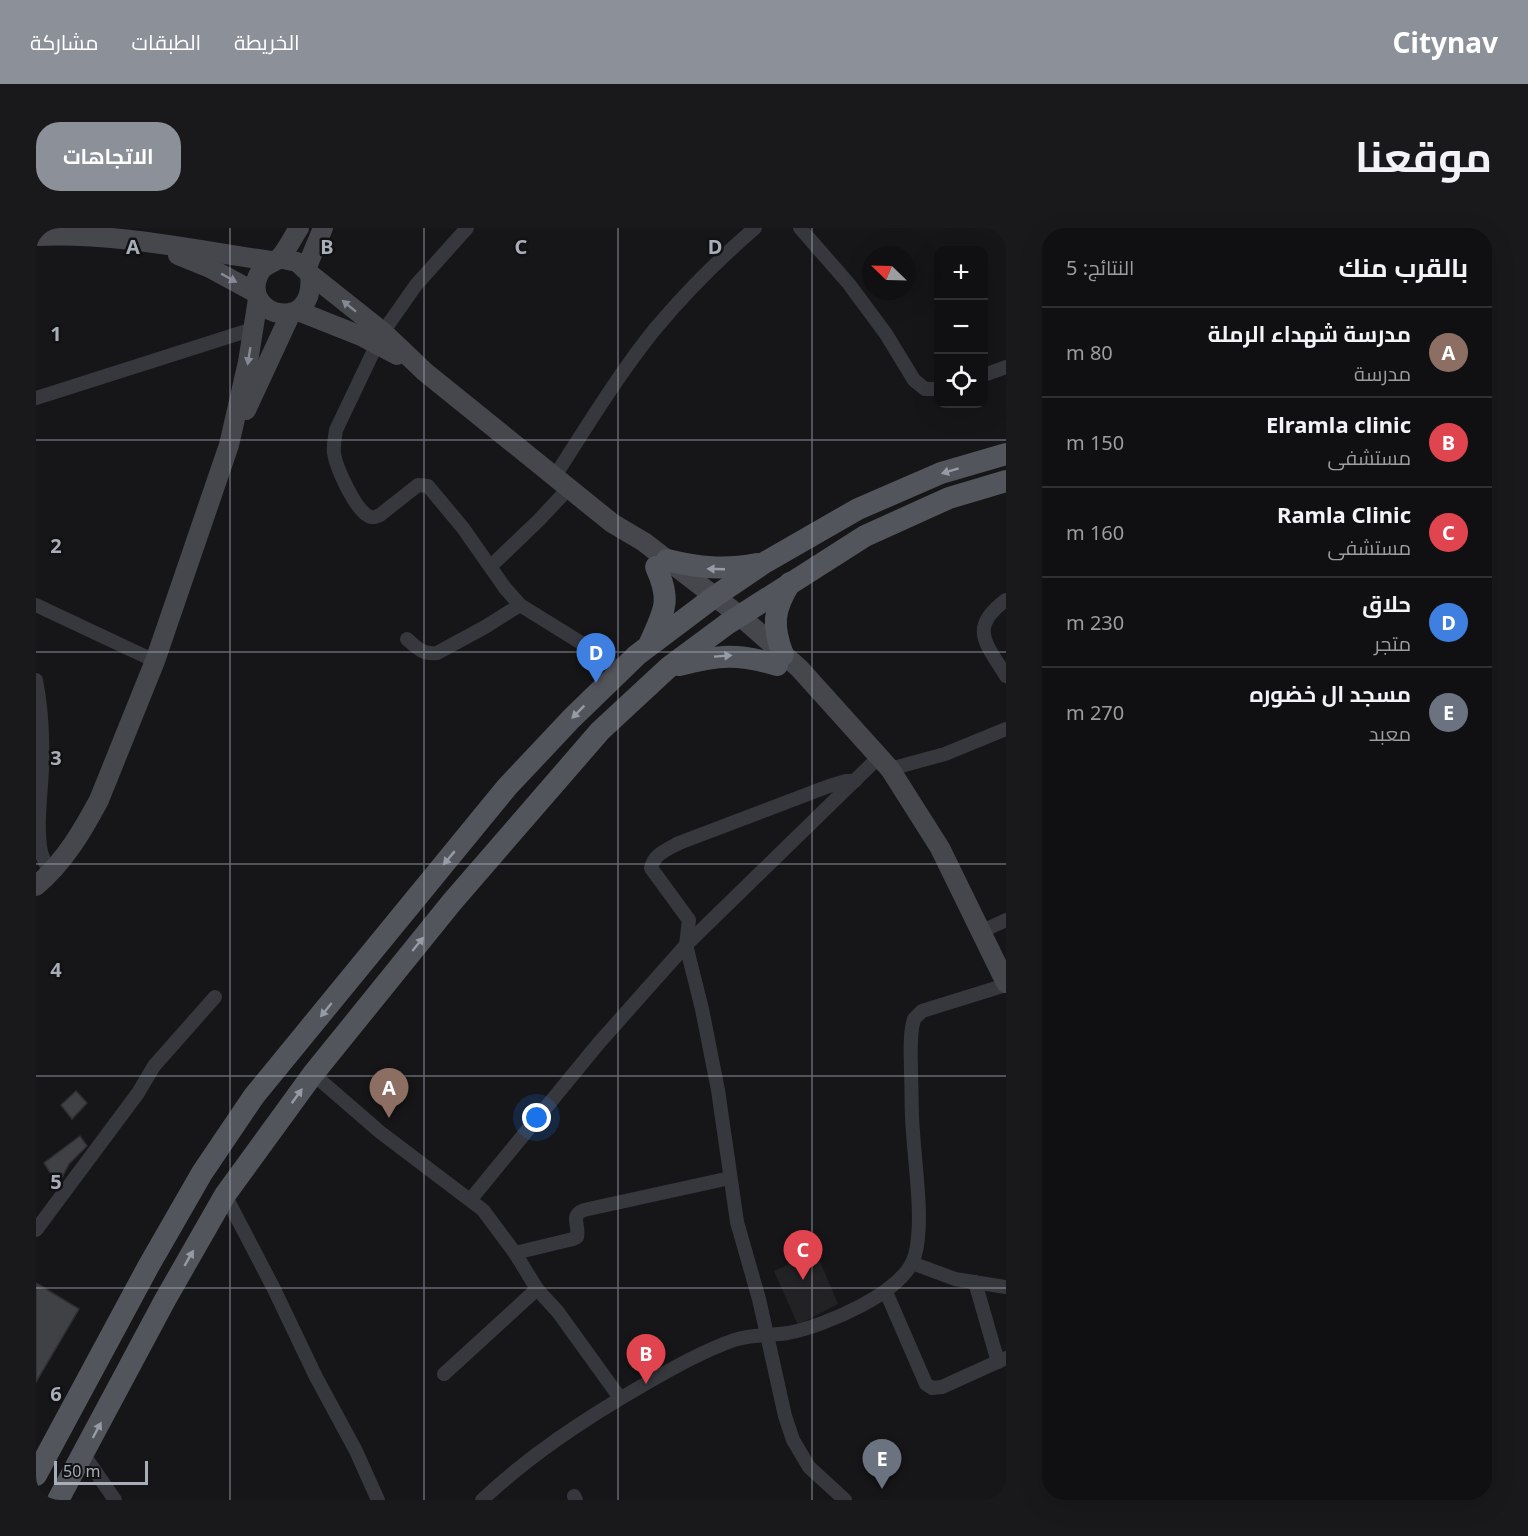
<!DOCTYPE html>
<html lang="ar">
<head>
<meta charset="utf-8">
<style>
  body { margin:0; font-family:"Noto Sans",Cairo,sans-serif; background:#19191b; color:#f1f3f6; direction:rtl }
  .controls { position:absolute; right:18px; top:18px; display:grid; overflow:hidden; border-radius:12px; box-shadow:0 6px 24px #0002 }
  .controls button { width:54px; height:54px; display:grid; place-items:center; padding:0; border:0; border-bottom:2px solid #303032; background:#101012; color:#f1f3f6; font:30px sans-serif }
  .compass { position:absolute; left:826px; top:18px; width:54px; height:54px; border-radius:50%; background:#101012; box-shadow:0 6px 24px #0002; rotate:293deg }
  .scale { position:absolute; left:18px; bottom:15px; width:94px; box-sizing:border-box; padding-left:6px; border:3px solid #a8adb8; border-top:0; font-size:16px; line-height:21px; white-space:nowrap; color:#a8adb8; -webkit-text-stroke:4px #111113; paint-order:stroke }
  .you { position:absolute; left:501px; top:890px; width:21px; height:21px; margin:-15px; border:4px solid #fff; border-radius:50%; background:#1a73e8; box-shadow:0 0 0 9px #1a73e833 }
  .badge { display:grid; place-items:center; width:39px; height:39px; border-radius:50%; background:#8c9099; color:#fff; font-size:20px; font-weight:700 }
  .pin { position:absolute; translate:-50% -50px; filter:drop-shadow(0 2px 3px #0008) }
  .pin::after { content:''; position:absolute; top:32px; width:21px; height:18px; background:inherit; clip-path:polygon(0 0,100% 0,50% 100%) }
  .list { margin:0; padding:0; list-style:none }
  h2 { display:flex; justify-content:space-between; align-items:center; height:78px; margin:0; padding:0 24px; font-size:26px }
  h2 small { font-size:20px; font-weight:400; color:#9c9d9f }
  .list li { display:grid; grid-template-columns:39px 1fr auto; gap:18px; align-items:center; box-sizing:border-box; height:90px; padding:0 24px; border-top:2px solid #303032 }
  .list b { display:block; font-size:22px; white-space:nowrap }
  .list p { margin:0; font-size:20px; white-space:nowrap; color:#9c9d9f }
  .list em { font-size:20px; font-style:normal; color:#9c9d9f }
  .icon { flex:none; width:33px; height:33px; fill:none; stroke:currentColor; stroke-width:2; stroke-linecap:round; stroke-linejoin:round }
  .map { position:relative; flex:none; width:970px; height:1272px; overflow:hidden; direction:ltr; border-radius:24px }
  header { display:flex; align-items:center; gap:36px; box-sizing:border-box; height:84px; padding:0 30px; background:#8c9099; color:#fff }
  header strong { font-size:28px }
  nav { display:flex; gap:33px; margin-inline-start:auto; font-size:21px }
  .intro { display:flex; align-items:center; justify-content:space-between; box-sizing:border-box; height:144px; padding:0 36px }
  h1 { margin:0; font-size:42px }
  .button { padding:15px 27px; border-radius:24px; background:#8c9099; color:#fff; font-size:21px; font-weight:700 }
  main { display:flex; gap:36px; padding:0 36px }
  aside { flex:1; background:#101012; border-radius:24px; box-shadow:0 6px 24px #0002 }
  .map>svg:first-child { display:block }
  .built { fill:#222225 }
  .building { fill:#404145; stroke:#303034; stroke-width:1.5 }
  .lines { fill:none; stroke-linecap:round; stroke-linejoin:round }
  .street { stroke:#37383d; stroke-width:14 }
  .secondary { stroke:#45474d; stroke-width:20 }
  .primary { stroke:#53555c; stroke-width:22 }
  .oneway { fill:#858993 }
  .oneway2 { fill:#979ba6 }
  .grid { fill:none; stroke:#a8adb8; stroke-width:1.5; stroke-opacity:0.55 }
  .grid-label { font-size:20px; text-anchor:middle; font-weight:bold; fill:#a8adb8; stroke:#111113; stroke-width:5; stroke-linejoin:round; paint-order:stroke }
</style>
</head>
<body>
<header>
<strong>Citynav</strong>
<nav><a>الخريطة</a><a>الطبقات</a><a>مشاركة</a></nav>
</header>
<div class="intro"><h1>موقعنا</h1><a class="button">الاتجاهات</a></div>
<main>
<aside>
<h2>بالقرب منك<small>النتائج: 5</small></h2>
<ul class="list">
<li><span class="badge" style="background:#8d6e63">A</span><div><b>مدرسة شهداء الرملة</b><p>مدرسة</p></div><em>80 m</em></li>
<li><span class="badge" style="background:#e0444e">B</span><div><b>Elramla clinic</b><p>مستشفى</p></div><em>150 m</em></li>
<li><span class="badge" style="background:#e0444e">C</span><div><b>Ramla Clinic</b><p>مستشفى</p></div><em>160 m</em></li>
<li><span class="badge" style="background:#3f7fe0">D</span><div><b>حلاق</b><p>متجر</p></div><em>230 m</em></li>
<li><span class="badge" style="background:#6b7280">E</span><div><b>مسجد ال خضوره</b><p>معبد</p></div><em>270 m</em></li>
</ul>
</aside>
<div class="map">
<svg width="970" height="1272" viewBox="0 0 970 1272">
  <rect width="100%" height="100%" fill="#161618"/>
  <polygon class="built" points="780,1024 802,1076 762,1097 738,1043"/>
  <g class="building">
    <polygon points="40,863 51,875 36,891 25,877"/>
    <polygon points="44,908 51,918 33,936 22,957 8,935"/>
    <polygon points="0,1055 43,1081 0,1154"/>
  </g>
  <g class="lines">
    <g class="street">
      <polyline points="764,0 813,56 850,106 878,152 889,161 902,161"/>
      <polyline points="347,104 380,57 431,0"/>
      <path d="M 341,116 L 300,202 C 299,210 297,217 298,225 C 300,239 320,285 335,289 C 339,290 341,288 344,287 L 382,257 L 392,258 L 427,300 L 469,360 L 484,377 L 555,421 L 585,442"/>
      <polyline points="948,147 970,139"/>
      <polyline points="0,170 217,101"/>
      <path d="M 519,248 C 551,198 582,147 619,101 C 650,64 683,31 719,0"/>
      <polyline points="455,338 503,292 533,260"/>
      <path d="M 970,372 C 932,400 950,415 970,448"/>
      <polyline points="0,377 119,433"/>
      <path d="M 371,411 C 381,420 387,427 401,425 L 449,399 L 484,377"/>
      <path d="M 0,452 C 6,482 7,510 6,540 C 5,567 0,598 5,624 C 7,631 11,638 14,645"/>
      <polyline points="854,541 909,526 970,501"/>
      <polyline points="944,704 970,692"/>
      <polyline points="277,846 344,904 447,982 479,1025 501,1061 522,1084 584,1170"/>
      <polyline points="189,967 237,1059 280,1149 320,1223 342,1272"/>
      <polyline points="435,971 562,816 650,717 843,529"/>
      <polyline points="0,1002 102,865 118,838 179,769"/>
      <path d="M 479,1025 L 537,1011 L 541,1009 C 544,997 533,988 548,982 L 694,950"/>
      <polyline points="876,1035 919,1051 970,1059"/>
      <polyline points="939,1054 962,1134"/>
      <polyline points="850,1064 890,1156 896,1160 906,1159 970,1130"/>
      <polyline points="408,1146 501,1061"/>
      <polyline points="48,1227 79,1272"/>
      <polyline points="538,1268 540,1272"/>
      <path d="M 446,1272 C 495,1226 550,1190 609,1156 C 637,1140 667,1123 698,1112 C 716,1106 734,1108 752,1105 C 788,1098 869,1065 879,1027 C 888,994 879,939 877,904 C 875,885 876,865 875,845 C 875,828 873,808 878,791 L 886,783 L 970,757"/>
      <path d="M 809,1272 L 773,1239 L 757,1212 L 749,1188 L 723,1071 L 701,994 L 682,862 L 666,781 L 650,717 L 653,692 L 615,640 C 618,626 632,621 643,615 L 793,558 L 810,553 L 819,553"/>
    </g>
    <g class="secondary">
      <path d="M 0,8 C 78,4 158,22 235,33"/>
      <polyline points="142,27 174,40 220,65"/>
      <path d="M 243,30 L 261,34 L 274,46 C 281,108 205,88 222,48 C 226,37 234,37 242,31 C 249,26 258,7 263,0"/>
      <polyline points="270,41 287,0"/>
      <polyline points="274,46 347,104 389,144 576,295 608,314 704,388 763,440 854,541 904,620 970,755"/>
      <polyline points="262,83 325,108 361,127"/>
      <polyline points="210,182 255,85"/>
      <path d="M 0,658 C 28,634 46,604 63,572 L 119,433 L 193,217 L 212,134 L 222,71"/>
    </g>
    <g class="primary">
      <path d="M 631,332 C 663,340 689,342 721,336"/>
      <path d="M 613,417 C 628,383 636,374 620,339"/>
      <path d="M 747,427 C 736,398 737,382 754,355"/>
      <path d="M 643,437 C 683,427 701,425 741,437"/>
      <polyline points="0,1247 112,1039 166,945 218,868 471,559 536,490 601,427 678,369 728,335 822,281 905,245 970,226"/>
      <polyline points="22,1272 129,1072 189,967 277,846 416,674 564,503 633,439 691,396 829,308 913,270 970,253"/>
    </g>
  </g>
  <defs><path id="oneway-solid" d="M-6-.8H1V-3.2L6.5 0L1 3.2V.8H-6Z" transform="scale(1.5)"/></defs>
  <g class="oneway">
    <use href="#oneway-solid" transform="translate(193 50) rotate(29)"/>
    <use href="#oneway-solid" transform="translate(313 78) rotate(-141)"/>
    <use href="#oneway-solid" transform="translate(213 128) rotate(99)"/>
  </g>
  <g class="oneway2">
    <use href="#oneway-solid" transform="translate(914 243) rotate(163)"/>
    <use href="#oneway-solid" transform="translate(680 341) rotate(-178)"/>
    <use href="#oneway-solid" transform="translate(687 428) rotate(-4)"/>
    <use href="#oneway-solid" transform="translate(542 484) rotate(135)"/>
    <use href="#oneway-solid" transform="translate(413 630) rotate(130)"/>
    <use href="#oneway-solid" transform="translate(382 716) rotate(-51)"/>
    <use href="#oneway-solid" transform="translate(290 782) rotate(129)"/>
    <use href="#oneway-solid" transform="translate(261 868) rotate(-54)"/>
    <use href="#oneway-solid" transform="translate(153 1030) rotate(-60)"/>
    <use href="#oneway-solid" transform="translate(61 1202) rotate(-62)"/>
  </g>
  <path class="grid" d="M 194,0 L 194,1272M 388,0 L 388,1272M 582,0 L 582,1272M 776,0 L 776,1272M 0,212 L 970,212M 0,424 L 970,424M 0,636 L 970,636M 0,848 L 970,848M 0,1060 L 970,1060"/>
  <g class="grid-label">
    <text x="97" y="26">A</text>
    <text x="291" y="26">B</text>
    <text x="485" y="26">C</text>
    <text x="679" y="26">D</text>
    <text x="20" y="113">1</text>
    <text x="20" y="325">2</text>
    <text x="20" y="537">3</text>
    <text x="20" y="749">4</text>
    <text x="20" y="961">5</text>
    <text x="20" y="1173">6</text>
  </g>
</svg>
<div class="controls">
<button>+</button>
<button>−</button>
<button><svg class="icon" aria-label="locate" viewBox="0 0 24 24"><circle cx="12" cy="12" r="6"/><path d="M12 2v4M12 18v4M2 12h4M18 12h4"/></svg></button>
</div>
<svg class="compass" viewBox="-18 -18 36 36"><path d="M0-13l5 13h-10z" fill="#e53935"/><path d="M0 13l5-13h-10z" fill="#9c9d9f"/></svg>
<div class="scale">50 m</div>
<div class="you"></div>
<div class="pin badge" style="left:353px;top:890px;background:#8d6e63">A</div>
<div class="pin badge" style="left:610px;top:1156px;background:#e0444e">B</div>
<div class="pin badge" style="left:767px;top:1052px;background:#e0444e">C</div>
<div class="pin badge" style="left:560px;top:455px;background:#3f7fe0">D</div>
<div class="pin badge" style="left:846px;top:1261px;background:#6b7280">E</div>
</div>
</main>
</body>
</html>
